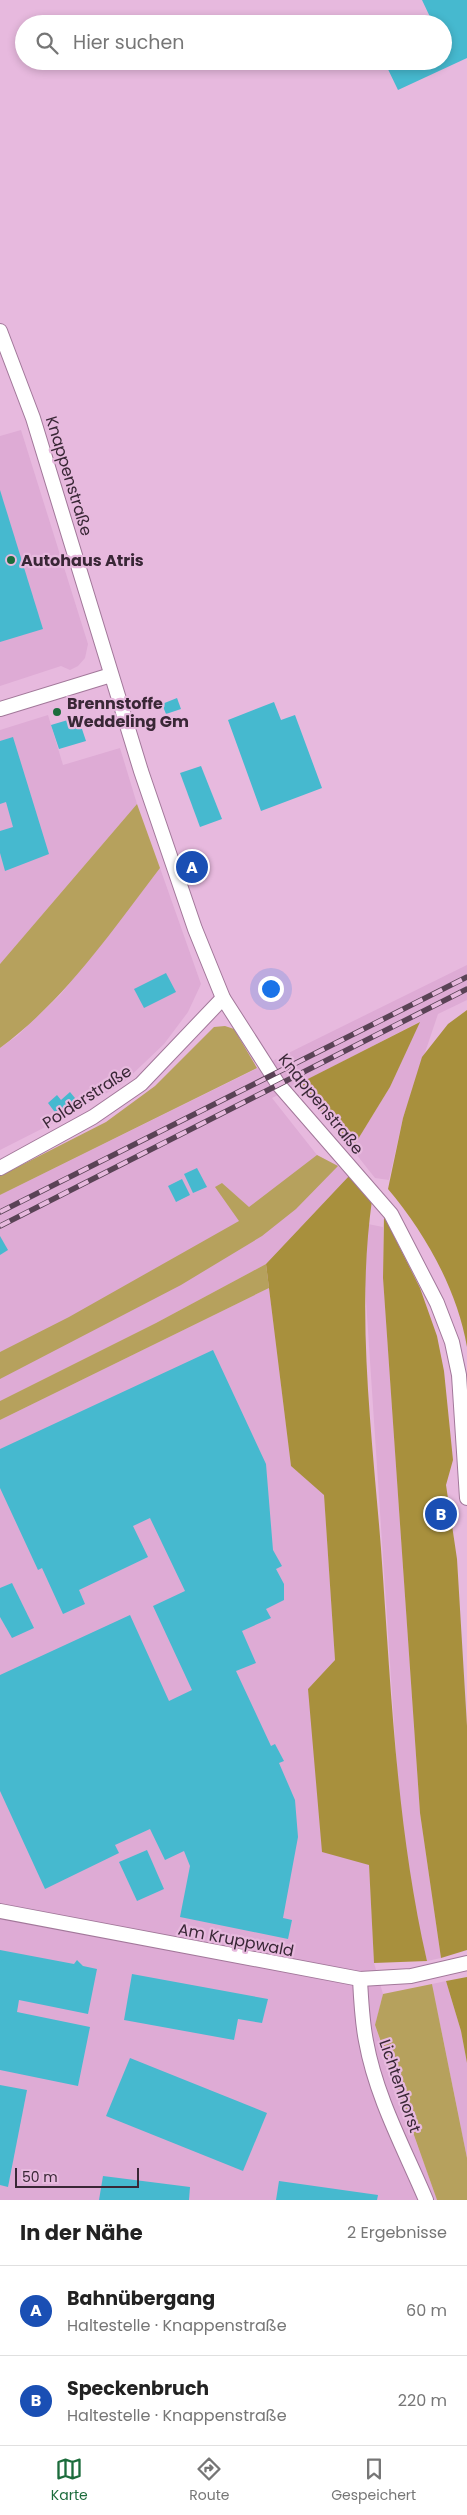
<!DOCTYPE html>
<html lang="de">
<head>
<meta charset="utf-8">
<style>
  body { margin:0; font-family:Poppins,sans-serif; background:#f6f6f6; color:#222 }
  .scale { position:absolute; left:15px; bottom:12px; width:124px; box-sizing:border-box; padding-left:5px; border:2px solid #392736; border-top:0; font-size:14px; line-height:18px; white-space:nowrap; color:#392736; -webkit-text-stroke:4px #e7b9de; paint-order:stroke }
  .you { position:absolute; left:270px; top:988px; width:18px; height:18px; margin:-12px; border:4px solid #fff; border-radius:50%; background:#1a73e8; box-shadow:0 0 0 8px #1a73e833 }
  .badge { display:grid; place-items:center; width:32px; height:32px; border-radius:50%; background:#1c6c3c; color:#fff; font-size:16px; font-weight:700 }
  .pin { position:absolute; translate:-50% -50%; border:2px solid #fff; box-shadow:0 1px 5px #0006 }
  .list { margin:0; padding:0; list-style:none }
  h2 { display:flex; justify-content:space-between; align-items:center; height:65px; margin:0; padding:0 20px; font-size:21px }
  h2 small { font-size:16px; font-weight:400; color:#767676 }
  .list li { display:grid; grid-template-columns:32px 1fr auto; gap:15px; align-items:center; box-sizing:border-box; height:90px; padding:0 20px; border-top:1px solid #e0e0e0 }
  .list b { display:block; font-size:19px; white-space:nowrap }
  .list p { margin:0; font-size:16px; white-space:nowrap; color:#767676 }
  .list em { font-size:16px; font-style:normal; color:#767676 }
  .icon { flex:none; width:28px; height:28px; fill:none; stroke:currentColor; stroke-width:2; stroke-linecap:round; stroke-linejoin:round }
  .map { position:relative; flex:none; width:467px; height:2200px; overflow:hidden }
  .search { position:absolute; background:#fff; box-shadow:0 2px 8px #0003; left:15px; right:15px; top:15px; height:55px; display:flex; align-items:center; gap:12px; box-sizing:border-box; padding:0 18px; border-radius:28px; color:#767676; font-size:19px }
  .sheet { height:245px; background:#fff }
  nav { display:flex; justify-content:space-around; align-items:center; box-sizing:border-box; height:70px; border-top:1px solid #e0e0e0; background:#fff; font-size:14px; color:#767676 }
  nav a { display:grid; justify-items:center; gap:2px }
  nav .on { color:#1c6c3c }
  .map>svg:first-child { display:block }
  .built { fill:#deabd5 }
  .green { fill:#b6a15d }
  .forest { fill:#a8903d }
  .building { fill:#46b9cf }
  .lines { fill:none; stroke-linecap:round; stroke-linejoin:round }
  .minor-casing { stroke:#a2789a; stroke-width:16 }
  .minor { stroke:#fff; stroke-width:14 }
  .rail-casing { stroke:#5a4356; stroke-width:5.5 }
  .rail { stroke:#e7b9de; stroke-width:4; stroke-dasharray:11; stroke-linecap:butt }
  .poi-dot { fill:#1c6c3c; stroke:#e7b9de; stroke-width:2 }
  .labels { text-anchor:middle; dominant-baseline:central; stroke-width:4.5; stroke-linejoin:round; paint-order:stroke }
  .street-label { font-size:16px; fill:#392736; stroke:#e7b9de }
  .poi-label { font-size:16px; font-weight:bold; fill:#392736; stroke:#e7b9de; text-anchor:start }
</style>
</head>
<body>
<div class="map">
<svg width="467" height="2200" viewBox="0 0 467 2200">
  <rect width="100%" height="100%" fill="#e7b9de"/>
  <g class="built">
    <polygon points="21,430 88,644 85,658 78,666 70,670 61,666 0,686 0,436"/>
    <polygon points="48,715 63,765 120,748 137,804 0,964 0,730"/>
    <polygon points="160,868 201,984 188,1012 164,1044 122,1084 71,1114 0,1150 0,1048 17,1036 60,995 97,950"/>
    <polygon points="467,965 467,1000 438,1014 403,1118 389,1180 375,1178 352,1149 390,1087 419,1022 272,1098 317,1155 338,1166 349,1176 266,1264 156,1323 0,1401 0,1195"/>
    <polygon points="368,1224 383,1227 383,1278 420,1813 441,1958 427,1961 413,1902 399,1799 364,1270"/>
    <polygon points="269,1288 291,1466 324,1494 335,1660 308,1689 369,1865 374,1963 383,1994 375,2026 437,2200 0,2200 0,1420"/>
    <polygon points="446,1981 461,2031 467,2063 467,2158 432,1984"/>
  </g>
  <g class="green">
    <path d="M 137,804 L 160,868 C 111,932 65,1000 0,1048 L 0,964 Z"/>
    <polygon points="225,1026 234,1029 257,1068 0,1195 0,1176 106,1122 155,1086 214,1027"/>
    <polygon points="317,1155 338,1166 296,1209 262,1236 181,1285 0,1379 0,1352 69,1317 239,1221 215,1187 222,1183 249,1207"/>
    <polygon points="266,1264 269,1288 0,1420 0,1401 156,1323"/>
    <polygon points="432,1984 467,2158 467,2200 437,2200 375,2025 383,1994"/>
  </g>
  <g class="forest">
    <path d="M 467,1010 L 467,1347 C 457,1289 425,1233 388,1189 L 403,1118 L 422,1057 L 448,1024 Z"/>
    <polygon points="420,1022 390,1087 352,1149 298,1084"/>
    <path d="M 349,1176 L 372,1200 C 356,1315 372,1433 381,1549 C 391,1687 396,1825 427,1961 L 374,1963 L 369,1865 L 322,1852 L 308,1689 L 335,1660 L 324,1495 L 291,1466 L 266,1264 Z"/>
    <polygon points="384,1216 420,1288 437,1336 444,1371 453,1460 446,1485 457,1559 467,1726 467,1950 441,1958 420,1813 383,1278"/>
    <polygon points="467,1977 467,2063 461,2031 446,1981"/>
  </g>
  <g class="building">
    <polygon points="422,0 467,0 467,58 398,90 384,61 443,61 443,24 420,24 431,19"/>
    <polygon points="0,490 43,629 0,642"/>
    <polygon points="177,698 181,709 166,714 162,704"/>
    <polygon points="274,702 281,720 295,715 322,788 261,811 228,720"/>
    <polygon points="78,717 86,741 59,749 51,725"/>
    <polygon points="13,737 49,854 5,871 0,853 0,831 13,827 6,802 0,804 0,741"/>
    <polygon points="201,766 222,819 200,827 180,773"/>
    <polygon points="166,973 176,992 144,1008 134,989"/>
    <polygon points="70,1092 80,1104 71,1111 67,1107 57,1115 48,1103 57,1095 61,1100"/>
    <polygon points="197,1168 207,1187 193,1193 184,1174"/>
    <polygon points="182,1179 190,1195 176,1202 168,1186"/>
    <polygon points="0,1236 8,1250 0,1255"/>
    <polygon points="213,1350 266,1464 273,1550 282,1566 276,1569 284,1584 284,1600 266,1609 271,1618 242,1631 256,1663 236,1671 271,1746 275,1744 284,1761 279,1763 295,1800 298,1837 283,1918 292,1920 288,1939 180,1917 190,1866 184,1851 165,1860 150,1829 115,1845 119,1853 45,1889 0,1791 0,1675 130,1615 169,1701 192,1690 153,1606 185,1591 150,1518 133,1526 148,1557 79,1590 85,1604 63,1614 42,1568 38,1570 0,1488 0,1449"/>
    <polygon points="12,1583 34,1628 12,1638 0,1617 0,1588"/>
    <polygon points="147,1850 164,1889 137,1901 119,1862"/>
    <polygon points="0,1950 74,1964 77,1960 83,1966 97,1969 88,2014 19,2000 17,2012 90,2027 78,2086 0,2070"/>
    <polygon points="132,1974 268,1999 262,2023 238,2019 234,2040 124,2020"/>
    <polygon points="130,2058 267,2113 243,2171 106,2116"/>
    <polygon points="0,2085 27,2090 8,2187 0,2185"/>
    <polygon points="103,2176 190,2187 189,2200 99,2200"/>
    <polygon points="279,2181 378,2195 377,2200 276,2200"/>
  </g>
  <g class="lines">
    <g class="minor-casing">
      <g id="minor">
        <polyline points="0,331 33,418 141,771 195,929 223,998 278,1084 391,1214 437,1303 452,1342 459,1375 467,1498"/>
        <polyline points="0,709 111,675"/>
        <polyline points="0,1168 93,1117 141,1084 223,998"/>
        <polyline points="0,1911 360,1979 411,1976 467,1963"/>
        <path d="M 360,1979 C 361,2000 362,2021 366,2041 C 376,2097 404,2148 426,2200"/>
      </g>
    </g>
    <use href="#minor" class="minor"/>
    <g class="rail-casing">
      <g id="rail">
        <polyline points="0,1212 467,977"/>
        <polyline points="0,1226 467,989"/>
      </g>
    </g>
    <use href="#rail" class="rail"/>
  </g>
  <g class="poi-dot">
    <circle cx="11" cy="560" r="5"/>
    <circle cx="57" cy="712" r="5"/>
  </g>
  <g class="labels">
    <g class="street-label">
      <text transform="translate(69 476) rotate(73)">Knappenstraße</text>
      <text transform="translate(87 1097) rotate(-33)">Polderstraße</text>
      <text transform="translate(321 1104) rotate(51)">Knappenstraße</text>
      <text transform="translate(236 1940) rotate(11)">Am Kruppwald</text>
      <text transform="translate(400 2086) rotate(71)">Lichtenhorst</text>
    </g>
    <g class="poi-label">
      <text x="21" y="560">Autohaus Atris</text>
      <text x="67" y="703">Brennstoffe<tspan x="67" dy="18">Weddeling Gm</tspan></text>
    </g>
  </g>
</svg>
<div class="scale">50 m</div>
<div class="you"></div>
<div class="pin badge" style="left:192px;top:867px;background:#1a4fb4">A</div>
<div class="pin badge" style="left:441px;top:1514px;background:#1a4fb4">B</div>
<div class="search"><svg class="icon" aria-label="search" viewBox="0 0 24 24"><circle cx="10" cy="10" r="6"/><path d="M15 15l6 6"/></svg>Hier suchen</div>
</div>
<section class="sheet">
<h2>In der Nähe<small>2 Ergebnisse</small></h2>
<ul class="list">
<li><span class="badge" style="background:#1a4fb4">A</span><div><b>Bahnübergang</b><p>Haltestelle · Knappenstraße</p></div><em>60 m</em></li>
<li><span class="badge" style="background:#1a4fb4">B</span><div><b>Speckenbruch</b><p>Haltestelle · Knappenstraße</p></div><em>220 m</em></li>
</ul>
</section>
<nav>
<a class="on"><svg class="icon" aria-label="map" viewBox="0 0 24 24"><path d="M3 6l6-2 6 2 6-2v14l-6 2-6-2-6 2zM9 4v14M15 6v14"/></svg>Karte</a>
<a><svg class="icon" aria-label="directions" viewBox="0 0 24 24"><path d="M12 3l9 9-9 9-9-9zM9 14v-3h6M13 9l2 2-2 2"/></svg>Route</a>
<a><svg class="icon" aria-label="saved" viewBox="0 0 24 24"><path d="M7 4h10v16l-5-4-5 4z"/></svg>Gespeichert</a>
</nav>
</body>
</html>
